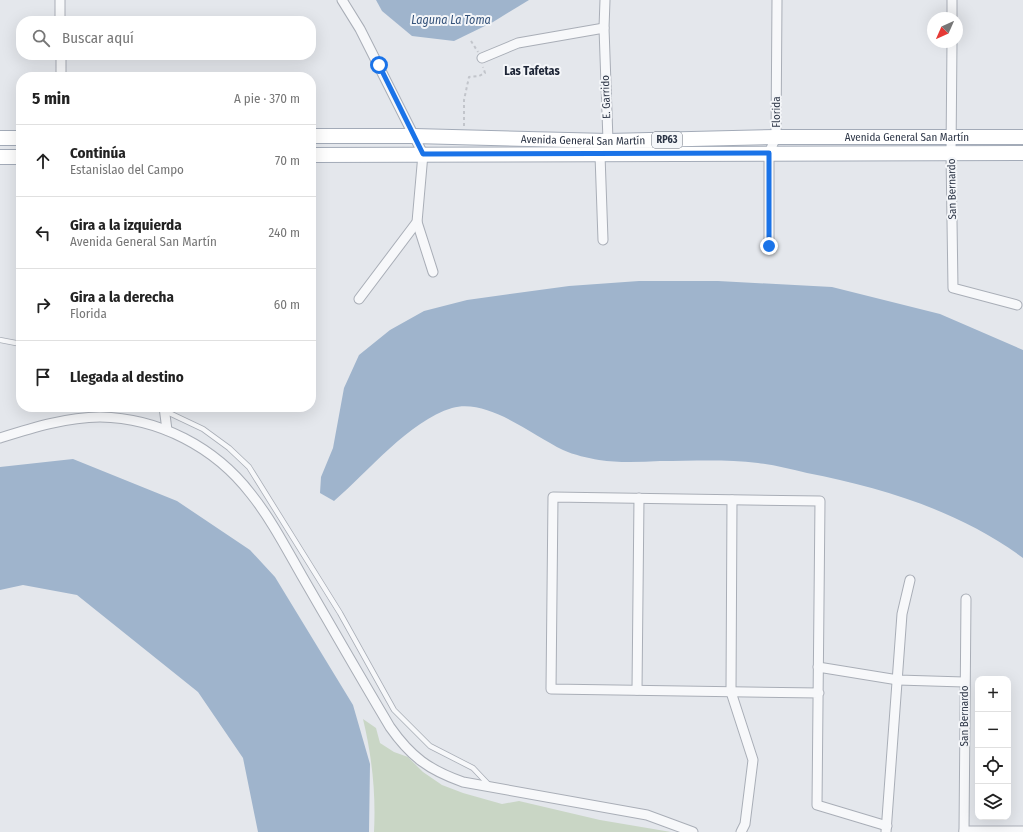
<!DOCTYPE html>
<html lang="es">
<head>
<meta charset="utf-8">
<style>
  body { margin:0; font-family:"Fira Sans Condensed",sans-serif; background:#f2f2f2; color:#222 }
  .controls { position:absolute; right:12px; bottom:12px; display:grid; overflow:hidden; border-radius:8px; box-shadow:0 4px 16px #0002 }
  .controls button { width:36px; height:36px; display:grid; place-items:center; padding:0; border:0; border-bottom:1px solid #e0e0e0; background:#fff; color:#222; font:20px sans-serif }
  .compass { position:absolute; left:927px; top:12px; width:36px; height:36px; border-radius:50%; background:#fff; box-shadow:0 4px 16px #0002; rotate:225deg }
  .stop { position:absolute; width:12px; height:12px; margin:-9px; border:3px solid #1a73e8; border-radius:50%; background:#fff }
  .stop.end { background:#1a73e8; border-color:#fff; box-shadow:0 1px 4px #0008 }
  .list { margin:0; padding:0; list-style:none }
  h2 { display:flex; justify-content:space-between; align-items:center; height:52px; margin:0; padding:0 16px; font-size:17px }
  h2 small { font-size:13px; font-weight:400; color:#767676 }
  .list li { display:grid; grid-template-columns:26px 1fr auto; gap:12px; align-items:center; box-sizing:border-box; height:72px; padding:0 16px; border-top:1px solid #e0e0e0 }
  .list b { display:block; font-size:15px; white-space:nowrap }
  .list p { margin:0; font-size:13px; white-space:nowrap; color:#767676 }
  .list em { font-size:13px; font-style:normal; color:#767676 }
  .icon { flex:none; width:22px; height:22px; fill:none; stroke:currentColor; stroke-width:2; stroke-linecap:round; stroke-linejoin:round }
  .map { position:relative; flex:none; width:1023px; height:832px; overflow:hidden }
  .search { position:absolute; background:#fff; box-shadow:0 4px 16px #0002; left:16px; top:16px; width:300px; height:44px; display:flex; align-items:center; gap:10px; box-sizing:border-box; padding:0 14px; border-radius:16px; color:#767676; font-size:15px }
  .panel { position:absolute; background:#fff; box-shadow:0 4px 16px #0002; left:16px; top:72px; width:300px; height:340px; border-radius:16px }
  .map>svg:first-child { display:block }
  .green { fill:#c9d6c5 }
  .water { fill:#9fb4cc }
  .lines { fill:none; stroke-linecap:round; stroke-linejoin:round }
  .lane-casing { stroke:#a9aeb7; stroke-width:6 }
  .street-casing { stroke:#a9aeb7; stroke-width:11 }
  .primary-casing { stroke:#a3abb8; stroke-width:16 }
  .path { stroke:#c2c5cb; stroke-width:2; stroke-dasharray:3 3; stroke-linecap:butt }
  .lane { stroke:#f7f8fa; stroke-width:4.5 }
  .street { stroke:#f7f8fa; stroke-width:9 }
  .primary { stroke:#fff; stroke-width:14 }
  .route { stroke:#1a73e8; stroke-width:5 }
  .labels { text-anchor:middle; dominant-baseline:central; stroke-width:4; stroke-linejoin:round; paint-order:stroke }
  .shield { fill:#f4f6f9; stroke:#676e7b; stroke-width:1 }
  .shield-label { font-size:10px; font-weight:bold; fill:#2b3445 }
  .street-label { font-size:11px; fill:#2b3445; stroke:#f4f6f9 }
  .water-label { font-size:12px; font-style:italic; fill:#34527a; stroke:#f4f6f9 }
  .neighbourhood-label { font-size:12px; font-weight:bold; fill:#1d2536; stroke:#f4f6f9 }
</style>
</head>
<body>
<div class="map">
<svg width="1023" height="832" viewBox="0 0 1023 832">
  <rect width="100%" height="100%" fill="#e4e7ec"/>
  <path class="green" d="M 363,719 L 376,728 L 380,743 L 394,752 L 408,757 L 423,772 L 442,785 L 463,793 L 502,804 L 519,801 L 600,820 L 671,832 L 374,832 C 376,793 372,757 363,719 Z"/>
  <g class="water">
    <polygon points="376,0 529,0 493,22 454,41 412,36 382,11"/>
    <path d="M 639,281 L 718,281 L 832,287 L 940,314 L 1023,350 L 1023,558 C 960,511 883,488 807,473 C 791,469 774,465 758,463 C 726,459 692,461 660,461 C 640,462 619,463 599,460 C 588,458 574,455 563,450 C 532,435 488,398 452,408 C 409,421 368,472 334,501 L 320,493 L 321,477 L 333,448 L 344,388 L 359,355 L 390,330 L 424,311 L 467,300 L 569,286 Z"/>
    <polygon points="73,459 177,501 250,550 275,577 353,705 370,764 369,832 258,832 243,758 198,692 77,595 23,585 0,590 0,467"/>
  </g>
  <g class="lines">
    <g class="lane-casing">
      <g id="lane">
        <polyline points="0,340 21,344"/>
        <polyline points="165,411 203,429 229,448 249,467 340,613 394,710 430,746 473,768 490,786"/>
      </g>
    </g>
    <g class="street-casing">
      <g id="street">
        <polyline points="60,0 60,21"/>
        <polyline points="342,0 360,29 423,154 417,222 359,299"/>
        <polyline points="952,18 952,0"/>
        <polyline points="952,42 951,153 953,288 1017,305"/>
        <polyline points="61,55 61,77"/>
        <polyline points="482,58 518,43 604,28"/>
        <polyline points="417,222 433,272"/>
        <polyline points="603,240 600,155 608,141 604,28 605,0"/>
        <polyline points="769,246 769,153 776,137 777,0"/>
        <polyline points="164,407 167,430"/>
        <path d="M 0,438 C 32,428 67,417 100,417 C 159,418 215,447 251,494 C 271,519 286,548 302,576 C 331,626 360,677 390,727 C 411,757 429,770 463,782 L 647,815 L 693,832"/>
        <polyline points="732,500 731,692 753,760 745,824 741,832"/>
        <polyline points="818,667 898,680 964,682"/>
        <polyline points="637,690 639,498"/>
        <polyline points="819,693 551,689 553,497 820,501 817,805 887,826"/>
        <polyline points="964,831 1023,831"/>
        <polyline points="886,832 902,614 910,580"/>
        <polyline points="964,832 966,599"/>
      </g>
    </g>
    <g class="primary-casing">
      <g id="primary">
        <path id="s1" d="M 311,136 L 414,136 L 608,141 L 776,137 L 1023,137"/>
        <polyline points="0,138 21,138"/>
        <polyline points="311,155 1023,153"/>
        <polyline points="0,157 21,157"/>
      </g>
    </g>
    <g class="path">
      <polyline points="471,41 478,52"/>
      <polyline points="464,126 464,100 469,77 479,76 485,73 483,67"/>
    </g>
    <use href="#lane" class="lane"/>
    <use href="#street" class="street"/>
    <use href="#primary" class="primary"/>
  </g>
  <g class="lines">
    <polyline class="route" points="379,65 423,154 769,153 769,246"/>
  </g>
  <g class="labels">
    <rect class="shield" x="652" y="132" width="30" height="16" rx="3"/>
    <g class="shield-label">
      <text x="667" y="140">RP63</text>
    </g>
    <g class="street-label">
      <text transform="translate(606 97) rotate(-92)">E. Garrido</text>
      <text transform="translate(776 112) rotate(-90)">Florida</text>
      <text stroke="none"><textPath href="#s1" startOffset="596">Avenida General San Martín</textPath></text>
      <text stroke="none"><textPath href="#s1" startOffset="272">Avenida General San Martín</textPath></text>
      <text transform="translate(952 189) rotate(-91)">San Bernardo</text>
      <text transform="translate(964 716) rotate(-90)">San Bernardo</text>
    </g>
    <g class="water-label">
      <text x="451" y="20">Laguna La Toma</text>
    </g>
    <g class="neighbourhood-label">
      <text x="532" y="71">Las Tafetas</text>
    </g>
  </g>
</svg>
<div class="controls">
<button>+</button>
<button>−</button>
<button><svg class="icon" aria-label="locate" viewBox="0 0 24 24"><circle cx="12" cy="12" r="6"/><path d="M12 2v4M12 18v4M2 12h4M18 12h4"/></svg></button>
<button><svg class="icon" aria-label="layers" viewBox="0 0 24 24"><path d="M12 4l9 5-9 5-9-5zM3 14l9 5 9-5"/></svg></button>
</div>
<svg class="compass" viewBox="-18 -18 36 36"><path d="M0-13l5 13h-10z" fill="#e53935"/><path d="M0 13l5-13h-10z" fill="#767676"/></svg>
<div class="stop" style="left:379px;top:65px"></div>
<div class="stop end" style="left:769px;top:246px"></div>
<div class="search"><svg class="icon" aria-label="search" viewBox="0 0 24 24"><circle cx="10" cy="10" r="6"/><path d="M15 15l6 6"/></svg>Buscar aquí</div>
<section class="panel">
<h2>5 min<small>A pie · 370 m</small></h2>
<ul class="list">
<li><svg class="icon" aria-label="ahead" viewBox="0 0 24 24"><path d="M12 20V5M6 11l6-6 6 6"/></svg><div><b>Continúa</b><p>Estanislao del Campo</p></div><em>70 m</em></li>
<li><svg class="icon" aria-label="left" viewBox="0 0 24 24"><path d="M17 20v-9H6M10 6l-5 5 5 5"/></svg><div><b>Gira a la izquierda</b><p>Avenida General San Martín</p></div><em>240 m</em></li>
<li><svg class="icon" aria-label="right" viewBox="0 0 24 24"><path d="M7 20v-9h11M14 6l5 5-5 5"/></svg><div><b>Gira a la derecha</b><p>Florida</p></div><em>60 m</em></li>
<li><svg class="icon" aria-label="arrive" viewBox="0 0 24 24"><path d="M6 21V4h12l-3 4 3 4H6"/></svg><div><b>Llegada al destino</b></div></li>
</ul>
</section>
</div>
</body>
</html>
